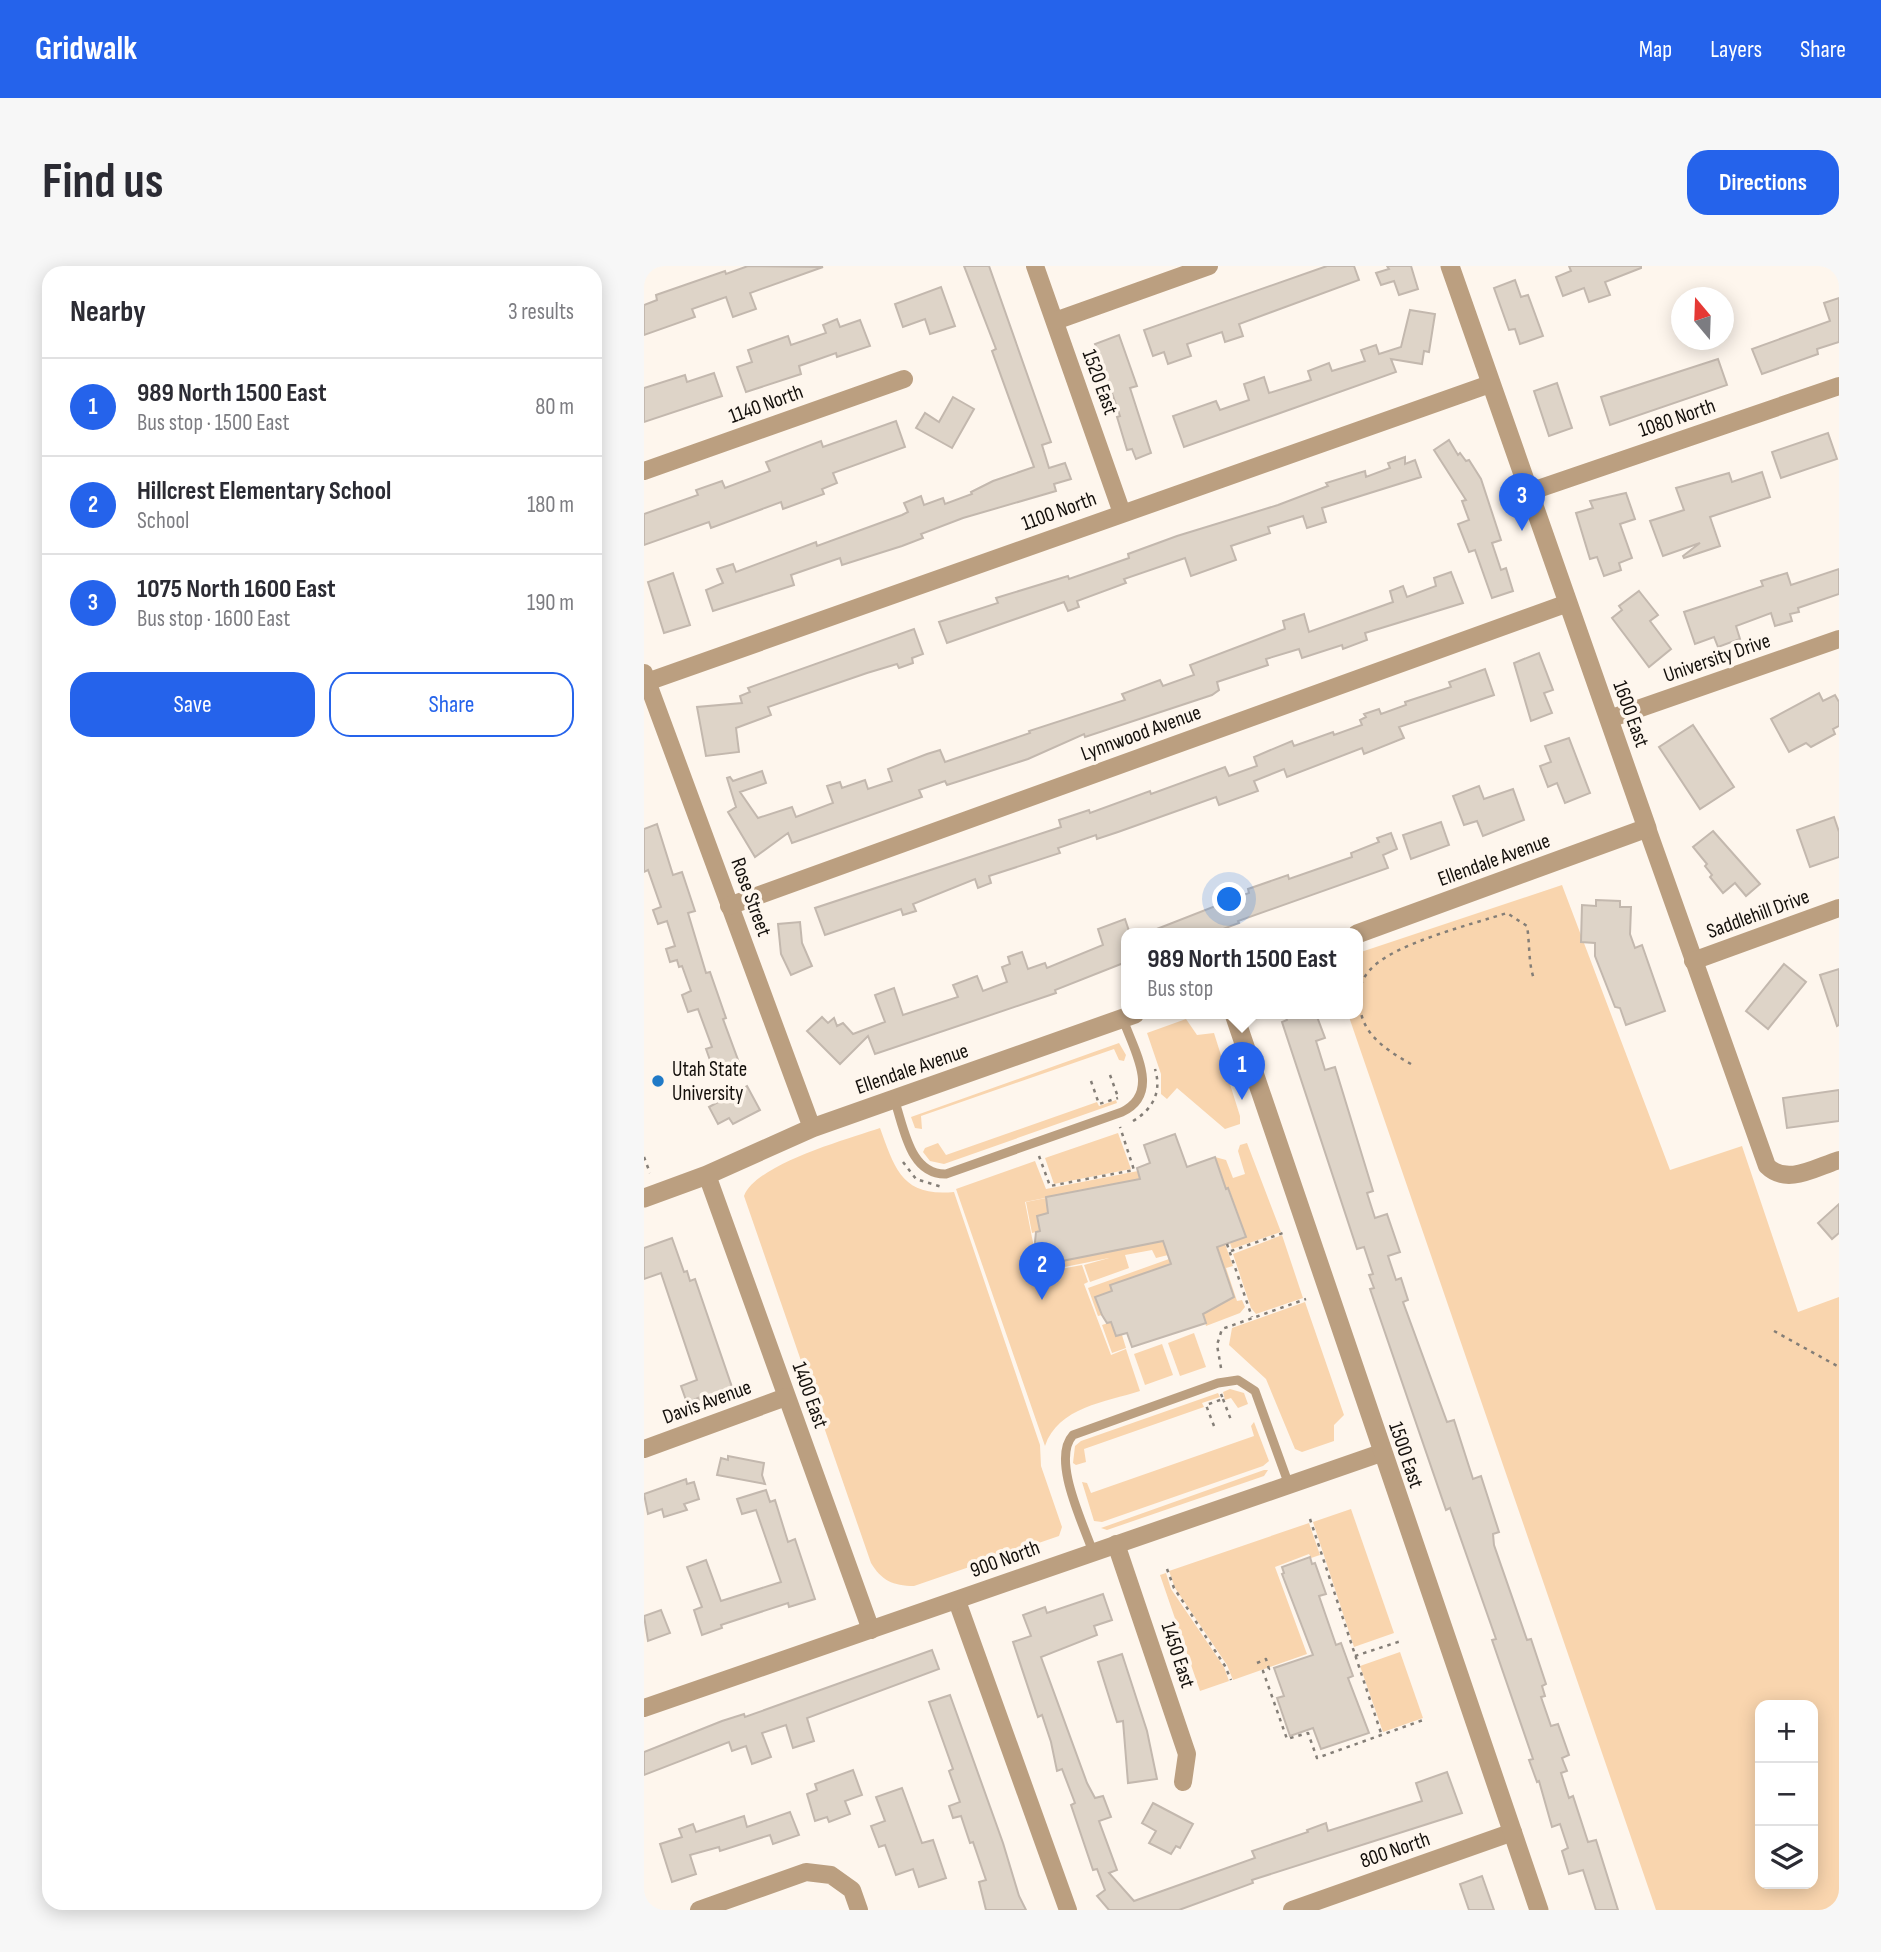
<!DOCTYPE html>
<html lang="en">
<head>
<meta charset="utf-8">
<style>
  body { margin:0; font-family:"Sofia Sans Condensed",sans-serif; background:#f7f7f7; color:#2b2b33 }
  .controls { position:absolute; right:21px; bottom:21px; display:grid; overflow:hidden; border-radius:14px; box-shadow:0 4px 18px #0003 }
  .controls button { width:63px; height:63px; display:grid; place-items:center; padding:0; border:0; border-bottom:2px solid #e1e1e2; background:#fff; color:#2b2b33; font:35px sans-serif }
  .compass { position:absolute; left:1027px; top:21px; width:63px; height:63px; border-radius:50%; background:#fff; box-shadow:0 4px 18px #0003; rotate:341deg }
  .you { position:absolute; left:586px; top:634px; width:24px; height:24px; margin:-18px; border:5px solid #fff; border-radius:50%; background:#1a73e8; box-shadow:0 0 0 10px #1a73e833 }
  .badge { display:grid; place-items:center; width:46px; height:46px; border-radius:50%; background:#2563eb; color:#fff; font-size:23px; font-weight:700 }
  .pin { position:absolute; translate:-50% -58px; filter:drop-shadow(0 2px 4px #0008) }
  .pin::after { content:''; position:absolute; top:37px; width:24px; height:21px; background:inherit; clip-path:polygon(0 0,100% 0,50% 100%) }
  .popup { position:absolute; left:477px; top:662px; width:242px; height:91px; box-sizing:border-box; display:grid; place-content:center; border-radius:14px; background:#fff; filter:drop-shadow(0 2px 5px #0005); font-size:23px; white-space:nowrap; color:#7c7c81 }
  .popup b { font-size:26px; color:#2b2b33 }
  .popup::after { content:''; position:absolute; left:50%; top:100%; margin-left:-14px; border:14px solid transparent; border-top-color:#fff }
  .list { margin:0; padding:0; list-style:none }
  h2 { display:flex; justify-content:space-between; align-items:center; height:91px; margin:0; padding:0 28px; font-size:30px }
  h2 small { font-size:23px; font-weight:400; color:#7c7c81 }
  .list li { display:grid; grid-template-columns:46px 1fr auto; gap:21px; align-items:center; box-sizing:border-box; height:98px; padding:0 28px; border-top:2px solid #e1e1e2 }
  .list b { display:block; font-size:26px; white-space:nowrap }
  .list p { margin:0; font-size:23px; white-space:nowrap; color:#7c7c81 }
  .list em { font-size:23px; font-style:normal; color:#7c7c81 }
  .actions { display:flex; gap:14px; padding:21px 28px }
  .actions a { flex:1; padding:16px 0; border:2px solid #2563eb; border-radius:21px; text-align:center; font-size:24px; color:#2563eb }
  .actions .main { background:#2563eb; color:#fff }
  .icon { flex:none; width:38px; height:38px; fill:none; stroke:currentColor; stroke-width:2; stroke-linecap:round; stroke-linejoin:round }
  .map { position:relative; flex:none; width:1195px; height:1644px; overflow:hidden; border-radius:21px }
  header { display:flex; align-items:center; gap:42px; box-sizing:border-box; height:98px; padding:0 35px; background:#2563eb; color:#fff }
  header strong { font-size:33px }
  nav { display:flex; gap:38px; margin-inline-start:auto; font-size:24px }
  .intro { display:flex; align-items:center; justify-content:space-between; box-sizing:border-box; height:168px; padding:0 42px }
  h1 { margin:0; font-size:49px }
  .button { padding:18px 32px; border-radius:21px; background:#2563eb; color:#fff; font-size:24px; font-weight:700 }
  main { display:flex; gap:42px; padding:0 42px }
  aside { flex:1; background:#fff; border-radius:21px; box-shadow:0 4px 18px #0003 }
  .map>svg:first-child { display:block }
  .green { fill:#f9d5ae; fill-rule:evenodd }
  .building { fill:#ded4c8; stroke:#c3b8ae; stroke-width:2 }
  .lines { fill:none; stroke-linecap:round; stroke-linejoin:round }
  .path { stroke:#847e77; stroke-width:2.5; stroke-dasharray:3.5 5; stroke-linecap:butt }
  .service { stroke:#bb9f80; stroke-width:9 }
  .minor { stroke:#bb9f80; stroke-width:18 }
  .tertiary { stroke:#bb9f80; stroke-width:19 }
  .poi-dot { fill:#207ac7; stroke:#fef6ed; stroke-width:2.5 }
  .labels { text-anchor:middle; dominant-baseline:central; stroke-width:7; stroke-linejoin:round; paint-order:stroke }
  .street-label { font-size:21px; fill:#14100c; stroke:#fef6ed }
  .poi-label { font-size:21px; fill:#14100c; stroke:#fef6ed; text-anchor:start }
</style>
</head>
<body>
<header>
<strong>Gridwalk</strong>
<nav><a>Map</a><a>Layers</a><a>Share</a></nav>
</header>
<div class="intro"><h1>Find us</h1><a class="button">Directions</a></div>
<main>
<aside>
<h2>Nearby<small>3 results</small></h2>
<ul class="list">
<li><span class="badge">1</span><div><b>989 North 1500 East</b><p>Bus stop · 1500 East</p></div><em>80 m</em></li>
<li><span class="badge">2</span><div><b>Hillcrest Elementary School</b><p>School</p></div><em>180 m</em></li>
<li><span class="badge">3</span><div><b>1075 North 1600 East</b><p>Bus stop · 1600 East</p></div><em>190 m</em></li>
</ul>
<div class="actions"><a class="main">Save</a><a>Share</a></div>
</aside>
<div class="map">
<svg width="1195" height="1644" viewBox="0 0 1195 1644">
  <rect width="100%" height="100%" fill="#fef6ed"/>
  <g class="green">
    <path d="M 918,619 L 1026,904 L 1098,880 L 1154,1046 L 1195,1031 L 1195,1644 L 1012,1644 L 704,748 L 714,748 L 714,687 ZM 1116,1439 L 1169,1439 L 1169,1618 L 1116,1618 Z"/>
    <polygon points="542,753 553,769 570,767 596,850 596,858 581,863 533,822 523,833 517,828 517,808 503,767"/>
    <polygon points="475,777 482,789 480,795 475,794 470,783 277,850 278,863 271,862 267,851"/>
    <polygon points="472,834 473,837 300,898 286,895 279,886 281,882 294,877 302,889 453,836 455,840"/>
    <path d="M 236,862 C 251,903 258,931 310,926 L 396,1179 L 397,1200 L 418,1261 L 415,1270 L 270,1320 C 249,1320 237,1314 227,1297 L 100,930 C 112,898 204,873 236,862 Z"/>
    <polygon points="474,867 487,903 410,918 401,892"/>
    <polygon points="603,877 637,966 588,983 586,977 602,970 585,923 575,926 577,910 571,891 582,894 589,912 601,908 594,885 596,879"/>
    <path d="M 391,895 L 402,923 L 494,905 L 496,913 L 381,936 L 395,1007 L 438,999 L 444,1016 L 440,1018 L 467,1089 L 482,1083 L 496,1125 C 462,1136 414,1141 401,1180 L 312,923 Z"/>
    <polygon points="402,932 404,947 393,950 396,965 388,967 382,936"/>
    <polygon points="638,969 659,1032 612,1048 607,1042 589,988"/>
    <polygon points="394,974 395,993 412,990 414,996 519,975 524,989 512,992 508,984 481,989 485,1002 446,1016 440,999 465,992 396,1006 390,975"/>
    <polygon points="581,978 589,1000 582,1002 593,1035 598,1034 601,1041 596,1047 562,1060 559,1048 590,1031 573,981"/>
    <polygon points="525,993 527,999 466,1019 468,1025 451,1031 458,1049 454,1050 444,1022"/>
    <polygon points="661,1036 700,1149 690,1159 690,1175 658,1186 651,1183 622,1113 585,1079 588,1062"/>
    <polygon points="467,1056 472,1070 478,1069 482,1082 468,1087 458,1059"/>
    <polygon points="550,1067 562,1101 536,1110 524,1077"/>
    <polygon points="518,1078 529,1109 501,1119 490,1088"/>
    <polygon points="586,1123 600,1127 604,1138 594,1142 587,1132 581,1134 579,1126"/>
    <polygon points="574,1127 576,1131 558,1137 560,1141 440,1183 442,1196 432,1199 429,1197 431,1180 437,1175"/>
    <polygon points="610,1156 625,1195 619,1200 458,1256 450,1255 438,1216 443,1217 447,1227 610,1170 607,1160"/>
    <polygon points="620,1204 624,1204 620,1210 463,1264 457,1262"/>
    <polygon points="707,1243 750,1367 710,1381 669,1256"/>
    <polygon points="665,1257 676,1289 667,1292 665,1288 631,1301 663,1388 589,1414 583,1399 531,1322 525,1305"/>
    <polygon points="522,1307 527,1323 580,1401 585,1415 556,1425 516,1309"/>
    <polygon points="756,1386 779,1452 739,1466 716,1400"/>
  </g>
  <g class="building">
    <polygon points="104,0 179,1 106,27 112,43 89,51 82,31 48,43 51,51 0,69 0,39 13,34 12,29 81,5 82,8"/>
    <polygon points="320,0 345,0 407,176 398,179 405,202 421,197 427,213 410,218 412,225 319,252 277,268 279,272 258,280 198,299 196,292 147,309 150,319 69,345 62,324 79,317 73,303 89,298 92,306 172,276 173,280 258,249 264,246 260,237 277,230 280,239 299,232 301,238 328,228 327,226 349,215 390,201 348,85 352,83"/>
    <polygon points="683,0 710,0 715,14 595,58 599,70 581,76 578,66 543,78 547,90 524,98 520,86 509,90 500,64"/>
    <polygon points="743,0 767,0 774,23 755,29 750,15 737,19 732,7 745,3"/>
    <polygon points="925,0 997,0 997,2 961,16 966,29 945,36 940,22 919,30 912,11 927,5"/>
    <polygon points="871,14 877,31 884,29 899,70 876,78 871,63 865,64 850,22"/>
    <polygon points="297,21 311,60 286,68 281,53 259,61 251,38"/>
    <polygon points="1195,32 1195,76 1173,83 1174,88 1118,108 1108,83 1186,55 1180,37"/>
    <polygon points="766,44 791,48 785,86 780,85 778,98 747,93 752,106 540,181 529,150 572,135 576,144 605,134 600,118 620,111 625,127 667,114 664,105 685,97 688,105 721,95 717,84 732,79 735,88 757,81"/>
    <polygon points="193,53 196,61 216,54 226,80 193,91 192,87 155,100 157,108 102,126 93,101 108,96 104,84 144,70 147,79 182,67 179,59"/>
    <polygon points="475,69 493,120 486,122 507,187 492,193 488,183 483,184 473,151 476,150 451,78"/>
    <polygon points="1074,93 1083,119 966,159 957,131"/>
    <polygon points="70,107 78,130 0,156 0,122 41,109 43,116"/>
    <polygon points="913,117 928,162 905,170 890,125"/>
    <polygon points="309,131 330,143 308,182 272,162 281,147 295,156"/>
    <polygon points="252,155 261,181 189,207 193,217 178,223 180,228 139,243 137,236 67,262 65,256 0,279 0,248 54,229 52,224 78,215 81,222 126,205 122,196 177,175 179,181"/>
    <polygon points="1184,167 1193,193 1137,212 1128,186"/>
    <polygon points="805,174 814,189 816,187 822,195 825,194 837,213 857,274 848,277 857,304 862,302 869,325 848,332 831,284 825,286 814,258 825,254 818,235 822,234 790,184"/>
    <polygon points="761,191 761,198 771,194 777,211 678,242 682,256 663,262 659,250 624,261 626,267 587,280 592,294 547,310 541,292 480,313 482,317 433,335 435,341 424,345 420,336 303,377 295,356 354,337 352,332 424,310 425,313 485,292 484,288 533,270 634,239 684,220 682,217 721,205 722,211 746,202 744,197"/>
    <polygon points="1118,206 1126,231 1066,251 1076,280 1040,292 1039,290 1056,277 1019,290 1006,255 1040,244 1032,222 1085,207 1088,216"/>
    <polygon points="982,227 991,253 976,258 988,292 975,297 977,304 960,310 953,291 946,293 932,247 949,242 946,235"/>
    <polygon points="1195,303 1195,328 1154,342 1155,346 1146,348 1148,355 1131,360 1127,347 1092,360 1096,373 1074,381 1070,371 1051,378 1040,346 1119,320 1117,315 1143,307 1147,319"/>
    <polygon points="807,306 819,337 721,367 723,374 699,383 698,379 658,392 655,383 622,393 624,399 573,416 575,424 568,429 441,471 440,468 384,493 303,519 301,515 275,524 278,531 148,577 144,567 111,591 84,546 92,541 83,512 86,511 89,515 118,505 122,517 96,526 114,552 148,541 152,551 189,537 183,520 196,516 198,522 221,514 224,523 248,515 244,503 283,488 296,484 301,496 386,467 385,465 481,434 478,428 516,414 519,420 550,409 546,399 641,363 639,355 660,348 665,366 749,336 746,325 759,320 763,331 792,320 790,312"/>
    <polygon points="29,307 46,359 20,367 4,316"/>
    <polygon points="995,325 1014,349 1006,355 1027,383 1005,401 968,352 978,344 975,340"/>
    <polygon points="270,363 279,388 268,392 269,397 255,402 253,398 223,407 124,441 127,449 92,462 95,486 62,490 53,441 98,437 96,430 106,426 104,422"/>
    <polygon points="895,387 909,424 900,427 908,447 887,455 870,397"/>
    <polygon points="841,403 850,429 755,461 760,472 720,488 718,482 643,511 640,503 610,515 614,525 575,539 572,531 474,566 453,573 452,569 414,582 416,587 345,610 347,617 334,622 331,613 269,638 272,645 259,649 257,643 181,669 171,642 417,561 415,554 445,544 446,547 506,525 507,528 581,501 585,510 613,500 610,491 648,475 650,480 689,466 690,469 718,459 716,454 722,451 720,448 735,443 737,448 762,439 761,436 807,421 805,416"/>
    <polygon points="1175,427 1179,435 1191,429 1195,436 1195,460 1189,463 1191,468 1167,481 1162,477 1145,486 1127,453"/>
    <polygon points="1049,459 1090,521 1056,543 1015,481"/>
    <polygon points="925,472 946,527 921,537 913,517 904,521 896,500 907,496 901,480"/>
    <polygon points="835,520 840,533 869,523 880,554 839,570 833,555 820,559 809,530"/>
    <polygon points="1190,551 1195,566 1195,591 1166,601 1153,564"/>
    <polygon points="797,556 805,579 767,593 759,569"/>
    <polygon points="13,558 29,609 38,606 51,645 44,647 62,707 66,706 82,752 79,753 97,802 72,811 62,783 68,781 54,743 44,746 38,729 47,725 38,700 35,701 33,694 26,696 22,683 31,680 23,655 14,658 9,644 17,641 4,604 0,606 0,563"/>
    <polygon points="1069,565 1116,618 1102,630 1091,617 1079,627 1066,611 1068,609 1061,600 1063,598 1049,581"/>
    <polygon points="747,567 753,583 739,589 744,602 594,655 595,657 566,668 500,668 605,627 604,623 644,609 645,613 708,591 707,587 735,576 733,572"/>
    <polygon points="952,634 976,635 976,641 987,641 986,668 991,682 998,679 1021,745 982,759 976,742 971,741 951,690 951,677 937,676 938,639 952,640"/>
    <polygon points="481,653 486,668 482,668 482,696 411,724 412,727 231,788 224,770 196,798 163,765 178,751 184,757 190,752 193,760 199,757 209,768 241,756 231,729 250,722 259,749 314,731 309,719 333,710 339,725 363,716 358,701 366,698 364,691 378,686 384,703 401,697 403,702 459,679 454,663"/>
    <polygon points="156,656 158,677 168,700 147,709 137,688 134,658"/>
    <polygon points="1140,698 1162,716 1124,763 1102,745"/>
    <polygon points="1195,703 1195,759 1193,760 1176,709"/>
    <polygon points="641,748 672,748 681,772 672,775 681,804 691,801 729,925 723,927 731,952 743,948 756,986 744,990 752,1014 757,1012 764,1034 759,1036 803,1156 810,1154 829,1213 837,1210 855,1266 849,1268 850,1279 883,1374 887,1373 902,1418 898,1420 901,1430 897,1431 907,1460 914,1458 925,1489 918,1492 923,1505 917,1507 925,1532 929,1530 944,1576 952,1574 974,1644 952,1644 939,1604 925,1608 918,1585 924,1582 916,1558 908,1561 895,1515 893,1516 885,1494 889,1493 848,1374 852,1373 806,1242 802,1244 726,1023 730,1022 725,1009 729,1008 720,981 713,983 638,756 643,754"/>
    <polygon points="103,820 116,844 89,858 85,852 74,858 65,841"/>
    <polygon points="1195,824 1195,855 1143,862 1139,832"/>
    <polygon points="531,868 543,901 571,891 582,923 584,922 602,971 573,981 590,1031 559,1048 562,1057 488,1081 483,1067 472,1070 467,1056 463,1057 458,1049 451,1031 468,1025 466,1019 527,998 519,975 413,996 412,990 395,993 391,976 392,966 396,965 393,950 404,947 402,931 496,913 493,902 506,897 500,879"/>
    <polygon points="1195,938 1195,967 1188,973 1174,957"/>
    <polygon points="28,972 40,1006 43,1005 46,1015 51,1013 90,1127 56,1139 54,1132 43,1137 37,1120 53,1114 17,1007 0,1013 0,982"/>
    <polygon points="84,1190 120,1197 118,1209 121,1218 73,1209 77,1192 84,1194"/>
    <polygon points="42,1213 43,1218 50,1216 55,1233 40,1238 43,1244 20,1251 18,1243 4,1248 0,1228"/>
    <polygon points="122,1224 126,1236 131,1234 144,1276 151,1273 171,1333 145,1341 144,1337 77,1359 78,1362 58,1369 50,1344 58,1341 43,1301 62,1294 77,1335 137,1316 112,1244 98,1248 93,1233"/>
    <polygon points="666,1291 668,1298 671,1297 682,1328 675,1330 692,1379 697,1377 709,1410 704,1412 725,1467 677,1483 669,1462 646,1470 633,1432 640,1430 630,1402 669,1389 638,1308 640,1307 638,1301"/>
    <polygon points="459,1328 468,1354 450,1360 453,1369 397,1391 443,1517 451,1532 459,1530 467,1551 455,1555 473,1604 465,1607 490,1635 611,1592 608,1585 664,1566 663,1564 682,1557 684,1565 778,1535 772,1517 803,1506 818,1547 608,1614 609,1617 535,1644 465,1644 453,1630 461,1624 453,1603 449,1604 427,1539 431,1537 418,1503 413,1505 407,1476 398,1449 394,1451 369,1376 387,1370 379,1349 401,1341 403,1347"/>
    <polygon points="17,1344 26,1367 4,1375 0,1350"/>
    <polygon points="288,1384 295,1403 163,1452 170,1475 149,1482 142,1459 118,1467 127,1491 108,1498 102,1480 88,1485 85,1476 0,1509 0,1486 78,1455 100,1448 101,1451"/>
    <polygon points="478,1388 503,1465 513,1513 484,1517 479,1455 473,1456 454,1396"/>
    <polygon points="306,1429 359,1577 375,1630 382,1644 342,1644 335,1616 342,1614 329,1576 326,1577 317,1550 309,1552 305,1540 316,1536 305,1505 309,1503 285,1436"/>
    <polygon points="209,1504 218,1529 201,1535 206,1548 185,1556 183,1551 171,1555 163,1528 173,1524 171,1518"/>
    <polygon points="258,1522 278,1577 289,1574 302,1612 275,1621 269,1603 252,1609 241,1579 235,1581 227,1560 241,1555 232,1531"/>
    <polygon points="509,1537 549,1558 536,1582 532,1580 527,1588 505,1577 512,1565 498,1557"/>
    <polygon points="146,1546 155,1569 129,1578 126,1569 76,1585 75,1581 46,1589 52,1608 28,1616 16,1578 38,1571 35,1563 49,1558 52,1566 100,1550 103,1561"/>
    <polygon points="838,1610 850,1644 825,1644 816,1618"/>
  </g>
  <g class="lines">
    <g class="path">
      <path d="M 767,798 C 744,785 718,769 716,740 C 715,727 715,716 725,705 C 747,678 829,658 863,647 L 883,660 C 886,678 884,696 890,713"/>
      <polyline points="466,809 474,831"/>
      <polyline points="447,815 455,838 474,832"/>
      <path d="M 489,855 C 509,843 518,826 511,803"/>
      <polyline points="395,890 406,920 490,904 476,861"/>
      <polyline points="0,891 6,907"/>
      <polyline points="259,896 272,913 298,921"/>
      <polyline points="583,978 608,1051"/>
      <polyline points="587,985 639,967"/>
      <polyline points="1130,1065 1195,1101"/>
      <polyline points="577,1102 573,1079 578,1063 662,1033"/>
      <polyline points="579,1133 587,1154"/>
      <polyline points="570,1160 562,1139 579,1133 577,1128"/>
      <polyline points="666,1253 737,1467"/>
      <polyline points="523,1303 530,1322 581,1400 587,1414"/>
      <polyline points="711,1390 757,1375"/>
      <polyline points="613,1397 622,1393 625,1403 619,1405 643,1473 664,1467 673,1492 782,1453"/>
    </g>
    <g class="service">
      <path d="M 250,833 C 260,860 265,909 302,908 L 478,846 C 518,827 489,783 479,753"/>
      <path d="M 449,1286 C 439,1257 407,1193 429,1169 L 574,1117 L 594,1114 L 611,1125 L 645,1219"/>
    </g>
    <g class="minor">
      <polyline points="391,0 478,247"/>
      <polyline points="411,55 565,0"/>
      <polyline points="0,205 260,113"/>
      <polyline points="885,226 1195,120"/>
      <polyline points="0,407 168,862"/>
      <polyline points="0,417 846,118"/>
      <polyline points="965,453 1195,373"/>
      <path d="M 1003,562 L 1123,900 C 1143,920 1172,901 1195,894"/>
      <polyline points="85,640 924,337"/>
      <polyline points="1049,695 1195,642"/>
      <polyline points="63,909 227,1364"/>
      <polyline points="0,1183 142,1131"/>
      <polyline points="472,1278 543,1488 539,1516"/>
      <polyline points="313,1335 424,1644"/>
      <polyline points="0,1442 737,1187"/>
      <polyline points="55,1644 162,1606 187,1609 208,1624 215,1644"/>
      <polyline points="648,1644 869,1566"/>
    </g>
    <g class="tertiary">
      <polyline points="713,668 1003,562 806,0"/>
      <polyline points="590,748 895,1644"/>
      <polyline points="0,932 63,909 168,862 491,748"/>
    </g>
  </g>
  <circle class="poi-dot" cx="14" cy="815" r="7"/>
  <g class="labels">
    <g class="street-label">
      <text transform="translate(456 116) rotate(70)">1520 East</text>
      <text transform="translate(122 138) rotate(-20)">1140 North</text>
      <text transform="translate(1033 152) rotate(-19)">1080 North</text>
      <text transform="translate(415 245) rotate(-20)">1100 North</text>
      <text transform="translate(1073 392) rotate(-19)">University Drive</text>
      <text transform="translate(987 448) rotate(70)">1600 East</text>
      <text transform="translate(497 467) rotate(-20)">Lynnwood Avenue</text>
      <text transform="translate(850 594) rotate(-20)">Ellendale Avenue</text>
      <text transform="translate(107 631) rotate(70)">Rose Street</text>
      <text transform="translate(1114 648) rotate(-20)">Saddlehill Drive</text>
      <text transform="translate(268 803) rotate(-19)">Ellendale Avenue</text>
      <text transform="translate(166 1129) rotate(70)">1400 East</text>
      <text transform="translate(63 1136) rotate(-20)">Davis Avenue</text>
      <text transform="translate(762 1189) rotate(71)">1500 East</text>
      <text transform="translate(361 1293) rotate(-20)">900 North</text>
      <text transform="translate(534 1389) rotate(72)">1450 East</text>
      <text transform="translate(751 1584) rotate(-19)">800 North</text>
    </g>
    <g class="poi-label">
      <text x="28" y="803">Utah State<tspan x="28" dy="24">University</tspan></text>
    </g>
  </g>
</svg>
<div class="controls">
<button>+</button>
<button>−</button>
<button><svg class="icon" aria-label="layers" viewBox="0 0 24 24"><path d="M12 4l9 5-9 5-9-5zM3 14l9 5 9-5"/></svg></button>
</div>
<svg class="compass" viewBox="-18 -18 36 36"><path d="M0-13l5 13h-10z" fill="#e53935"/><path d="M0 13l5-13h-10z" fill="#7c7c81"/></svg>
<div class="you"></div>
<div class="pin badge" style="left:598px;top:834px">1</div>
<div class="popup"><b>989 North 1500 East</b>Bus stop</div>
<div class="pin badge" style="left:398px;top:1034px">2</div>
<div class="pin badge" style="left:878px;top:265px">3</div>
</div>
</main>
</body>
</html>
